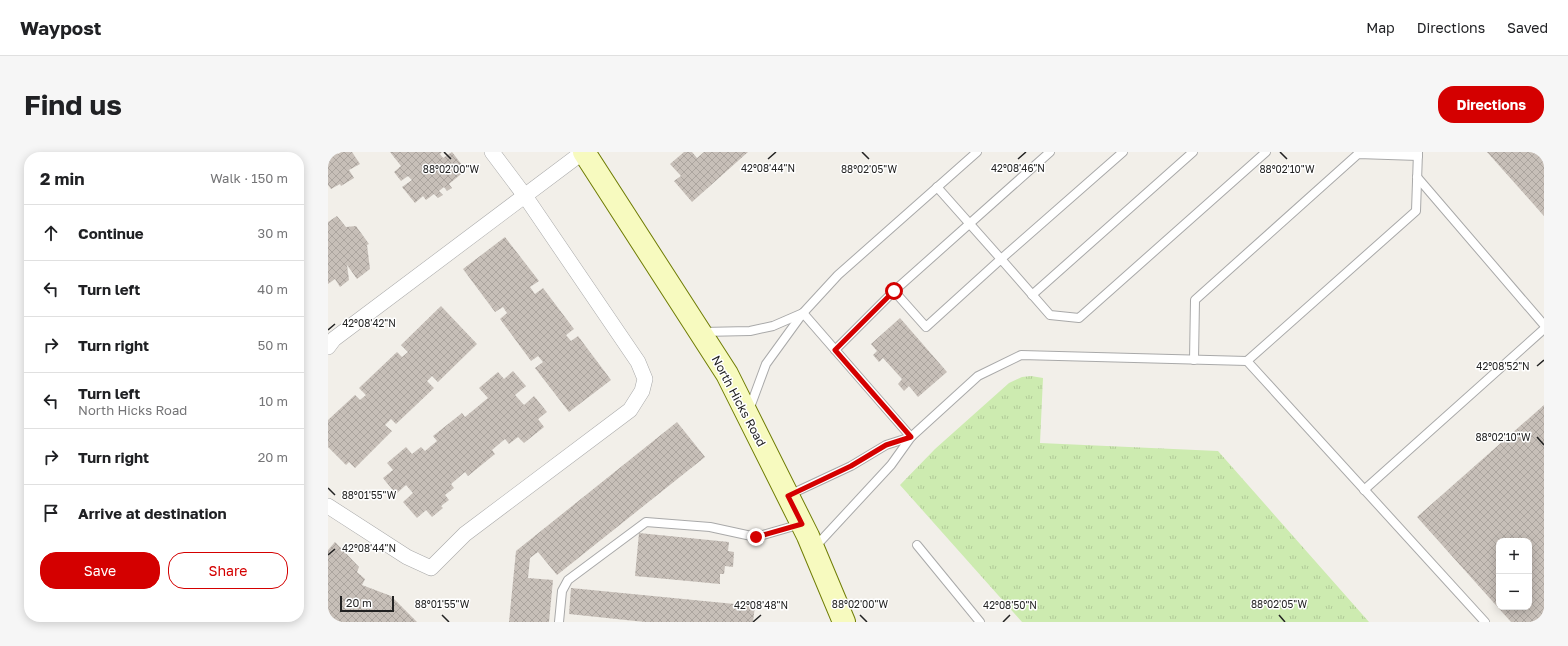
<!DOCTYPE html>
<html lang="en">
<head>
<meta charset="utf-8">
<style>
  body { margin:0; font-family:"Golos Text",sans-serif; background:#f6f6f6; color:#202124 }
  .controls { position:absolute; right:12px; bottom:12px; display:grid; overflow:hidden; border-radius:8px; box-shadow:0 2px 10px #0003 }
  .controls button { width:36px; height:36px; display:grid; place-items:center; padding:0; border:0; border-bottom:1px solid #e0e0e0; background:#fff; color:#202124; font:20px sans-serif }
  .scale { position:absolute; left:12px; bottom:10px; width:54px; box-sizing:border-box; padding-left:4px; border:2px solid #222; border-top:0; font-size:11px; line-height:14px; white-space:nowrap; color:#222; -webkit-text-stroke:3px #fff; paint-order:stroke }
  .stop { position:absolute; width:12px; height:12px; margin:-9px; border:3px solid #d40000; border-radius:50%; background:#fff }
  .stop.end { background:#d40000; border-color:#fff; box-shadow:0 1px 4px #0008 }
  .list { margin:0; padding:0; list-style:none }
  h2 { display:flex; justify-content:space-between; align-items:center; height:52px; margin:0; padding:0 16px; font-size:17px }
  h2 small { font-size:13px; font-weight:400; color:#757577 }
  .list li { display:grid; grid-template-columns:26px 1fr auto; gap:12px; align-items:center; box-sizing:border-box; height:56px; padding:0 16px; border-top:1px solid #e0e0e0 }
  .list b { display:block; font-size:15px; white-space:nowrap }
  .list p { margin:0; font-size:13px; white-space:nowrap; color:#757577 }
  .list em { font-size:13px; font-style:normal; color:#757577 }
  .actions { display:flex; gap:8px; padding:12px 16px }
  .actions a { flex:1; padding:9px 0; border:1px solid #d40000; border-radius:16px; text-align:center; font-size:14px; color:#d40000 }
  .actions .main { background:#d40000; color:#fff }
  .icon { flex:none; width:22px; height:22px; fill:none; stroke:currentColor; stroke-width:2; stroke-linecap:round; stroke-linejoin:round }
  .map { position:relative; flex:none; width:1216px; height:470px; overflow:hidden; border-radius:16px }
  header { display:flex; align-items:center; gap:24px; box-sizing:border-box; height:56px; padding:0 20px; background:#fff; border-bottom:1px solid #e0e0e0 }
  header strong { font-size:19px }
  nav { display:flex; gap:22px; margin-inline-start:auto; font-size:14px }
  .intro { display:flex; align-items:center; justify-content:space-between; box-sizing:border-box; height:96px; padding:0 24px }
  h1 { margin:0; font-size:28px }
  .button { padding:10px 18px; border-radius:16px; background:#d40000; color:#fff; font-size:14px; font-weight:700 }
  main { display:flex; gap:24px; padding:0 24px }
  aside { flex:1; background:#fff; border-radius:16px; box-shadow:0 2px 10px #0003 }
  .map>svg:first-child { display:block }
  .grass { fill:url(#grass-tufts) }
  .building { fill:url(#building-cross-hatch); fill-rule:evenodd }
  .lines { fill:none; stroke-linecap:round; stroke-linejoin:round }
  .service-casing { stroke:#a9a9a9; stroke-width:10 }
  .minor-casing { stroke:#a9a9a9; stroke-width:16 }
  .secondary-casing { stroke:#707d05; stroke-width:24 }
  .service { stroke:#fff; stroke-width:8 }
  .minor { stroke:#fff; stroke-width:15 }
  .secondary { stroke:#f7fabf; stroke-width:22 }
  .route { stroke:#d40000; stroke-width:5 }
  .ticks { fill:none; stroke:#222; stroke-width:1.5 }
  .labels { text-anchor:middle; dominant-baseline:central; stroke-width:3; stroke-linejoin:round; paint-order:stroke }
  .street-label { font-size:12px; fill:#222; stroke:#fff }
  .ticks-label { font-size:10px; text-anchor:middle; fill:#222; stroke:#fff; stroke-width:3; stroke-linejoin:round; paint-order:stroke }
</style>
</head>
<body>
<header>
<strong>Waypost</strong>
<nav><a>Map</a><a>Directions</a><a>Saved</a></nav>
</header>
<div class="intro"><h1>Find us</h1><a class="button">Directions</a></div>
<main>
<aside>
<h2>2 min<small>Walk · 150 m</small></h2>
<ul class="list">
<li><svg class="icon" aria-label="ahead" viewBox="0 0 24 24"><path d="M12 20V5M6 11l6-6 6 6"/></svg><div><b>Continue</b></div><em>30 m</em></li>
<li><svg class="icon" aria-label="left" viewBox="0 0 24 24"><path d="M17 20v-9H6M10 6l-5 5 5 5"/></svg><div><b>Turn left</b></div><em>40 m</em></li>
<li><svg class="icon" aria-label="right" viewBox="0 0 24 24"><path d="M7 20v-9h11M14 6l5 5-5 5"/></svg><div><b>Turn right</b></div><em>50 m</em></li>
<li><svg class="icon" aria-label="left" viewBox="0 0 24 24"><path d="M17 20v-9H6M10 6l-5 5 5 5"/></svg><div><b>Turn left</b><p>North Hicks Road</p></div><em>10 m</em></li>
<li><svg class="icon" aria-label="right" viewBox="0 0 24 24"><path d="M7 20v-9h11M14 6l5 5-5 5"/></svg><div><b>Turn right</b></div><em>20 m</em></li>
<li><svg class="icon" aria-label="arrive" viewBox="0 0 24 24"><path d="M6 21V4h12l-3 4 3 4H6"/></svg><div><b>Arrive at destination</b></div></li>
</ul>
<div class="actions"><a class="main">Save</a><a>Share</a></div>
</aside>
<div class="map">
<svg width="1216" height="470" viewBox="0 0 1216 470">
  <defs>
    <pattern id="grass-tufts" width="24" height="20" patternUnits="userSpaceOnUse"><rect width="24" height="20" fill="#cdebb0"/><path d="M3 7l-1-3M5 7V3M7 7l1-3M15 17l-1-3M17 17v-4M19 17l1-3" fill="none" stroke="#b0c997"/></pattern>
    <pattern id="building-cross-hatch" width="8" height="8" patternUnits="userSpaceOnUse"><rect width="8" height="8" fill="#c7bfb8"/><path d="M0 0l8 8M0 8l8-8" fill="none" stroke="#aba49e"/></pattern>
  </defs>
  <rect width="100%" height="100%" fill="#f2efe9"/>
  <polygon class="grass" points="703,224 715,226 712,291 890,299 1041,470 694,470 572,333 607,297 681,231 694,225"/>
  <g class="building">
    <polygon points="0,0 8,0 10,2 13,0 24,0 32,12 21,18 26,26 13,34 12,32 3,37 0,33"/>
    <polygon points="62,0 114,0 112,2 115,6 124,0 138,18 121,32 124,36 119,39 116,35 111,39 115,43 110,46 106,42 98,48 95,44 87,51 74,35 84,28 80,24 73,29 66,20 73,14"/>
    <polygon points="356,0 364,0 369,6 376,0 420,0 364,50 346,29 353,24 342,12"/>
    <polygon points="1159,0 1216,0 1216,64"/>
    <polygon points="9,64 18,75 28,74 41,92 39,93 42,117 29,127 19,113 21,128 12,135 7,127 0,132 0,70"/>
    <polygon points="177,85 211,129 202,135 207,142 215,136 246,177 238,183 243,189 250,184 283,228 241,260 207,216 215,210 210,204 203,209 172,167 179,161 175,155 167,160 135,117"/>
    <polygon points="113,154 149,192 110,230 104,224 99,229 106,236 68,272 63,267 57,273 64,279 27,316 21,310 18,313 0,295 0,268 27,243 32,248 38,243 31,236 69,200 74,205 80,200 73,193"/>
    <polygon points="572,166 619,220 590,245 581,234 576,239 570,232 574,227 555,206 551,210 545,203 549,199 543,192"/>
    <polygon points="185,219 198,234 187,243 196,253 206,244 219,260 210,267 216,275 196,291 190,285 181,292 177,287 164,298 167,302 140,324 137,320 123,332 126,336 117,343 121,348 113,354 115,356 104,365 98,358 89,366 75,350 85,341 78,333 68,342 55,326 65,318 59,311 78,295 84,302 93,295 97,299 109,289 105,284 134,261 137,265 160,246 151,236 170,220 176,227"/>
    <path d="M 1216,253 L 1216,470 L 1183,470 L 1089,365 ZM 1171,389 L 1201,389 L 1201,455 L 1171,455 Z"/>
    <polygon points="349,270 377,305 229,423 210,400 202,406 200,426 225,428 221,470 181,470 188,399"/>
    <polygon points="311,381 401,390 400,399 406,400 405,415 397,414 396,422 392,422 392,432 307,424"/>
    <polygon points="7,390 31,415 29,420 37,427 34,433 63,444 89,470 6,470 0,467 0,398"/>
    <polygon points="243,436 427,454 425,470 317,470 241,462"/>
  </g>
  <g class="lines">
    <g class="service-casing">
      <g id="service">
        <polyline points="1089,25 1216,173"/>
        <polyline points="609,35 673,107 795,0"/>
        <polyline points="566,139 722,0"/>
        <polyline points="704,143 865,0"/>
        <polyline points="475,161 583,285"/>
        <polyline points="374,180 422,179 445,174 475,161"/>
        <polyline points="507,198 566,139 598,175 673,107 722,163 751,166 938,0"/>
        <polyline points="866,208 867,148 1030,2 1090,4"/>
        <polyline points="919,209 1157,470"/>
        <polyline points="421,258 438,212 475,161 510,123 649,0"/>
        <polyline points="1036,338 1216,177"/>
        <polyline points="461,343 523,314 558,293 583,285"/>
        <polyline points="589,393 652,470"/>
        <polyline points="487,395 563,313 583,285 650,224 693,203 919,209 1088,59 1090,0"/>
        <polyline points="231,470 234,439 240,428 318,370 382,375 428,385 473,372"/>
      </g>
    </g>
    <g class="minor-casing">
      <g id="minor">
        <polyline points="0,195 6,187 255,0"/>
        <polyline points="0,354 79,405 103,416 137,382 302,258 314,239 317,227 310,210 197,44 164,0"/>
      </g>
    </g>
    <g class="secondary-casing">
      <polyline id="secondary" points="256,0 399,222 480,384 516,470"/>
    </g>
    <use href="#service" class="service"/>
    <use href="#minor" class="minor"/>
    <use href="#secondary" class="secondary"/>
  </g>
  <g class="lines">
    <polyline class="route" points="428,385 474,372 460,344 523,314 558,293 583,285 507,198 566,139"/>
  </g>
  <path class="ticks" d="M 116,0 L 123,7M 534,0 L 541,7M 952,0 L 959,7M 440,7 L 448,0M 690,7 L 698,0M 0,178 L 7,172M 1209,214 L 1216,208M 1209,285 L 1216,293M 0,336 L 7,343M 0,403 L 7,397M 114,463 L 121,470M 532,463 L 539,470M 951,463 L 957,470M 425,470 L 433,463M 675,470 L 682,463"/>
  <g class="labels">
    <g class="street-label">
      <text transform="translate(411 249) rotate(62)">North Hicks Road</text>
    </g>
  </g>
  <g class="ticks-label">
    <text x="440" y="20">42°08'44"N</text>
    <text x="690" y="20">42°08'46"N</text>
    <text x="123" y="21">88°02'00"W</text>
    <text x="541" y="21">88°02'05"W</text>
    <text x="959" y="21">88°02'10"W</text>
    <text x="41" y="175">42°08'42"N</text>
    <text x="1175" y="218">42°08'52"N</text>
    <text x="1175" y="289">88°02'10"W</text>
    <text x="41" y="347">88°01'55"W</text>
    <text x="41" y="400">42°08'44"N</text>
    <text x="114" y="456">88°01'55"W</text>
    <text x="532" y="456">88°02'00"W</text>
    <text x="951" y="456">88°02'05"W</text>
    <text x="433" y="457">42°08'48"N</text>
    <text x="682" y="457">42°08'50"N</text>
  </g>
</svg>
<div class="controls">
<button>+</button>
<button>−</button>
</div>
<div class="scale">20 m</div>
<div class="stop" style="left:566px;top:139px"></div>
<div class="stop end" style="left:428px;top:385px"></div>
</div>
</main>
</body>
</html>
